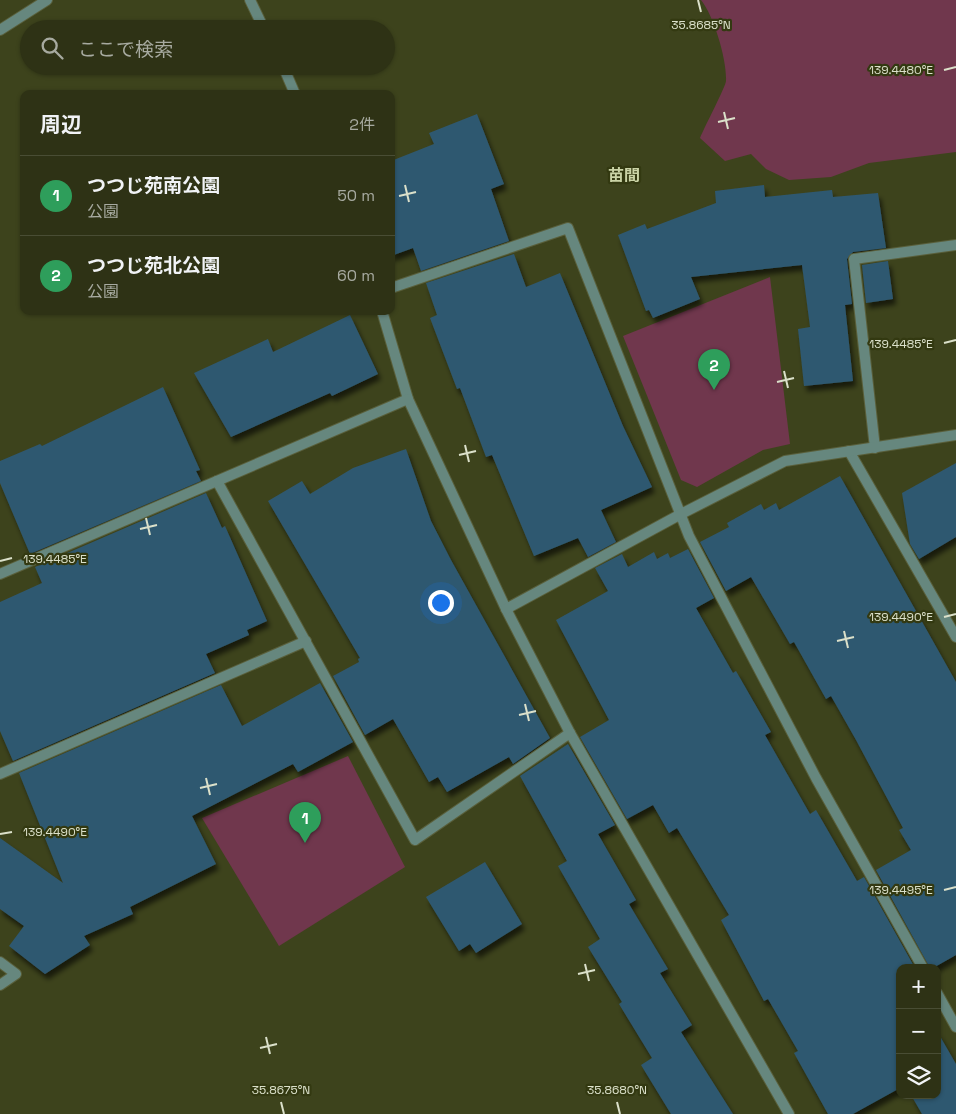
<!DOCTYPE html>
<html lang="ja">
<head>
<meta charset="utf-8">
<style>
  body { margin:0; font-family:"Space Grotesk","Noto Sans JP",sans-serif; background:#363a1e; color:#f1f3f6 }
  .controls { position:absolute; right:15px; bottom:15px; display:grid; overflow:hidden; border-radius:10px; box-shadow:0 1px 4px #0004 }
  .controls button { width:45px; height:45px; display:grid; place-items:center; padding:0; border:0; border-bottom:1px solid #494d34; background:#2e3215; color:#f1f3f6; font:25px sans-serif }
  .you { position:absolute; left:440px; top:602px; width:18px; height:18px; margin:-12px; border:4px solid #fff; border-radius:50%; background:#1a73e8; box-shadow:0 0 0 8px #1a73e833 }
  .badge { display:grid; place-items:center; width:32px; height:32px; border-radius:50%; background:#95b2f1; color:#fff; font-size:16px; font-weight:700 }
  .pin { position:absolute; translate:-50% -41px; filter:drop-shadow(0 1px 2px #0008) }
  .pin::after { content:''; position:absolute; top:26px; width:18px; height:15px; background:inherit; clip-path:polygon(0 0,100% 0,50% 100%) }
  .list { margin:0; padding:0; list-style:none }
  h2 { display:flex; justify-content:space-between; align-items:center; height:65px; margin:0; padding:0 20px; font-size:21px }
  h2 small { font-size:16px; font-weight:400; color:#a7aaa0 }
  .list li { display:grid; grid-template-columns:32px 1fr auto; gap:15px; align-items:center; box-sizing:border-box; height:80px; padding:0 20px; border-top:1px solid #494d34 }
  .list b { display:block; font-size:19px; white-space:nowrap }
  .list p { margin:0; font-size:16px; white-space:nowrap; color:#a7aaa0 }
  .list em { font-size:16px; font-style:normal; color:#a7aaa0 }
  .icon { flex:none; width:28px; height:28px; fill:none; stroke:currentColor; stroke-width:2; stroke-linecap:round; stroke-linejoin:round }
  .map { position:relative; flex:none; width:956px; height:1114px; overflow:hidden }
  .search { position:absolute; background:#2e3215; box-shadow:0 1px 4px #0004; left:20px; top:20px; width:375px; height:55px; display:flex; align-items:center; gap:12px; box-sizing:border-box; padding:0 18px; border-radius:28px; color:#a7aaa0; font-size:19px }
  .panel { position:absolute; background:#2e3215; box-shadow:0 1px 4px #0004; left:20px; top:90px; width:375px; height:225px; border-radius:10px }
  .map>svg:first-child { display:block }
  .green { fill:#70374d }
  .building { fill:#2f5870; filter:url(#shadow) }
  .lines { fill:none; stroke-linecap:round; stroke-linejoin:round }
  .minor-casing { stroke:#595f3b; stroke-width:12 }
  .tertiary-casing { stroke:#595f3b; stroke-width:12 }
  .minor { stroke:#66877e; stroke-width:10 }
  .tertiary { stroke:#66877e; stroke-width:10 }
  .ticks { fill:none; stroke:#dbe0ca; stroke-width:2 }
  .labels { text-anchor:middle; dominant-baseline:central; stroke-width:4.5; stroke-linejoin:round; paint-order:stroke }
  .neighbourhood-label { font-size:16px; font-weight:bold; fill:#cad3a6; stroke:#333911 }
  .ticks-label { font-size:12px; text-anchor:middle; fill:#dbe0ca; stroke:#333911; stroke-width:4.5; stroke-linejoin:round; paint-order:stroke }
</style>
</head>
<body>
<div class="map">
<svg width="956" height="1114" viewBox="0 0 956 1114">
  <defs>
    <filter id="shadow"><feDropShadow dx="3" dy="5.5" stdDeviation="2.5" flood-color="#0009"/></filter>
  </defs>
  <rect width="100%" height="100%" fill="#3d431c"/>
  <g class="green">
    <path d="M 701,0 L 956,0 L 956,152 L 869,163 L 831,177 L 789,180 L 766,169 L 751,154 L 725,161 L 700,138 C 704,128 726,86 726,81 C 727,60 714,16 701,0 Z"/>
    <polygon points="770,277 790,444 763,450 697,487 681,480 623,336"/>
    <polygon points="348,756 405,867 279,946 202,818"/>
  </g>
  <g class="building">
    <polygon points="477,114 504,184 491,189 509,241 421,271 413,248 391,256 391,161 434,144 429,133"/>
    <polygon points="764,185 765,197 832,190 833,197 878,193 886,248 853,252 847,259 852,304 845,305 853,381 804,386 798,329 810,327 802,265 691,277 700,299 653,318 649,310 646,311 618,235 645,224 647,229 716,203 715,191"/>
    <polygon points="514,254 526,287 560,273 623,426 652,487 601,510 616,542 588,557 578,538 534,556 492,455 486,457 460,388 457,389 430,318 437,315 426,283"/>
    <polygon points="888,261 893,299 866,303 862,265"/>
    <polygon points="350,315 378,374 332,396 330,393 231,437 194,373 268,339 273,352"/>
    <polygon points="163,387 200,470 196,471 201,481 30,554 0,483 0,461 40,444 42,446"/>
    <polygon points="406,449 431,521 451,560 550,738 513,764 509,757 447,792 438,777 429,782 393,719 365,735 333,676 359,662 358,659 360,658 268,501 302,481 310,494 353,468"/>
    <polygon points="956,463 956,537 919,559 910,544 902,493"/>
    <polygon points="840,476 956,682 956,955 933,968 930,968 876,870 911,850 899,830 903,828 856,740 831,696 826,699 794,642 790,644 751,577 726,591 700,542 729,527 727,523 761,504 764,510 776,503 779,510"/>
    <polygon points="206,493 222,528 225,526 267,621 247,630 249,635 206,654 215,673 13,761 0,731 0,602 42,583 35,567"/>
    <polygon points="688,549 714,598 696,608 733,673 736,671 771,732 765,735 810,814 816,810 857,881 864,877 915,968 900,968 900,1088 853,1114 828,1114 794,1053 798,1051 768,999 764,1001 721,920 729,915 677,828 669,833 653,805 627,819 580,737 609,720 556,620 608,591 595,568 622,554 628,567 654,552 657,559 668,553 670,558"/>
    <polygon points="320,683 353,742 298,772 293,764 192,816 216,864 130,907 133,914 84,936 90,945 45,974 9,946 24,926 0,909 0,838 63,883 19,773 221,685 242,726"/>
    <polygon points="568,744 615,825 598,834 636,900 629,904 668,969 660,973 692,1025 681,1032 733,1114 671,1114 641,1065 652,1058 619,1004 622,1002 588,947 600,939 558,866 567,861 520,776"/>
    <polygon points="485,862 522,924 476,953 470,944 459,951 426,897"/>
    <polygon points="937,1031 956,1064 956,1114 922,1114 911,1095 937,1095"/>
  </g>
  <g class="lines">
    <g class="minor-casing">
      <g id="minor">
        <polyline points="250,0 264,29"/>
        <polyline points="283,66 295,94"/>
        <polyline points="391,288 568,228 689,536 816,778 923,968"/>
        <polyline points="382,311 408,399 506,609 570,733 789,1114"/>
        <polyline points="875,448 854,259 956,245"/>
        <polyline points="849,451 956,637"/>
        <polyline points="217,481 415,840 570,733"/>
        <polyline points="0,574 408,399"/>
        <polyline points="506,609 681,514 785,461 956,435"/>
        <polyline points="0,774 306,641"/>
        <polyline points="0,962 16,974 0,985"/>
        <polyline points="937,993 956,1027"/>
      </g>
    </g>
    <g class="tertiary-casing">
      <polyline id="tertiary" points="0,30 47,0"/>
    </g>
    <use href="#minor" class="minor"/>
    <use href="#tertiary" class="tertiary"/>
  </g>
  <path class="ticks" d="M 698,0 L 701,12M 944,70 L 956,67M 724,112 L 728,129M 718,122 L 735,118M 405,185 L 409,202M 399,196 L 416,192M 944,343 L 956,340M 784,371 L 788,388M 777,382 L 794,378M 465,445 L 469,462M 459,455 L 476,451M 146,518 L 150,535M 140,529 L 157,525M 0,561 L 12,558M 944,617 L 956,614M 844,631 L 848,648M 837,641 L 854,637M 525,704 L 529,721M 519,715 L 536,711M 206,778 L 210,795M 200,788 L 217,784M 0,834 L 12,832M 944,890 L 956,887M 585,964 L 589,981M 578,974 L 595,970M 266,1037 L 270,1054M 260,1048 L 277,1044M 281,1102 L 284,1114M 617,1102 L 620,1114"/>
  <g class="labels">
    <g class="neighbourhood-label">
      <text x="624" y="175">苗間</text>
    </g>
  </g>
  <g class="ticks-label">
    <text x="701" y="29">35.8685°N</text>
    <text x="901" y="74">139.4480°E</text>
    <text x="901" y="348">139.4485°E</text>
    <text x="55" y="563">139.4485°E</text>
    <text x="901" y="621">139.4490°E</text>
    <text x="55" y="836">139.4490°E</text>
    <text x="901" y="894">139.4495°E</text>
    <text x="281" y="1094">35.8675°N</text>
    <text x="617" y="1094">35.8680°N</text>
  </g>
</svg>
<div class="controls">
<button>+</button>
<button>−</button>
<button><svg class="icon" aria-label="layers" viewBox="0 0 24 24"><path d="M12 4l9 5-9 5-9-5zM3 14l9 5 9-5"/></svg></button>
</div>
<div class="you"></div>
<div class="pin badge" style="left:305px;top:843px;background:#2e9e5b">1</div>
<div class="pin badge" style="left:714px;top:390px;background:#2e9e5b">2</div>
<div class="search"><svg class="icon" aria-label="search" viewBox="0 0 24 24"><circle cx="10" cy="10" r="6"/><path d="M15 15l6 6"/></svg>ここで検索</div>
<section class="panel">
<h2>周辺<small>2件</small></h2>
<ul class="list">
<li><span class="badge" style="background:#2e9e5b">1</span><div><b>つつじ苑南公園</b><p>公園</p></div><em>50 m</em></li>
<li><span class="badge" style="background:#2e9e5b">2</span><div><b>つつじ苑北公園</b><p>公園</p></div><em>60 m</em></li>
</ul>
</section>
</div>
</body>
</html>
